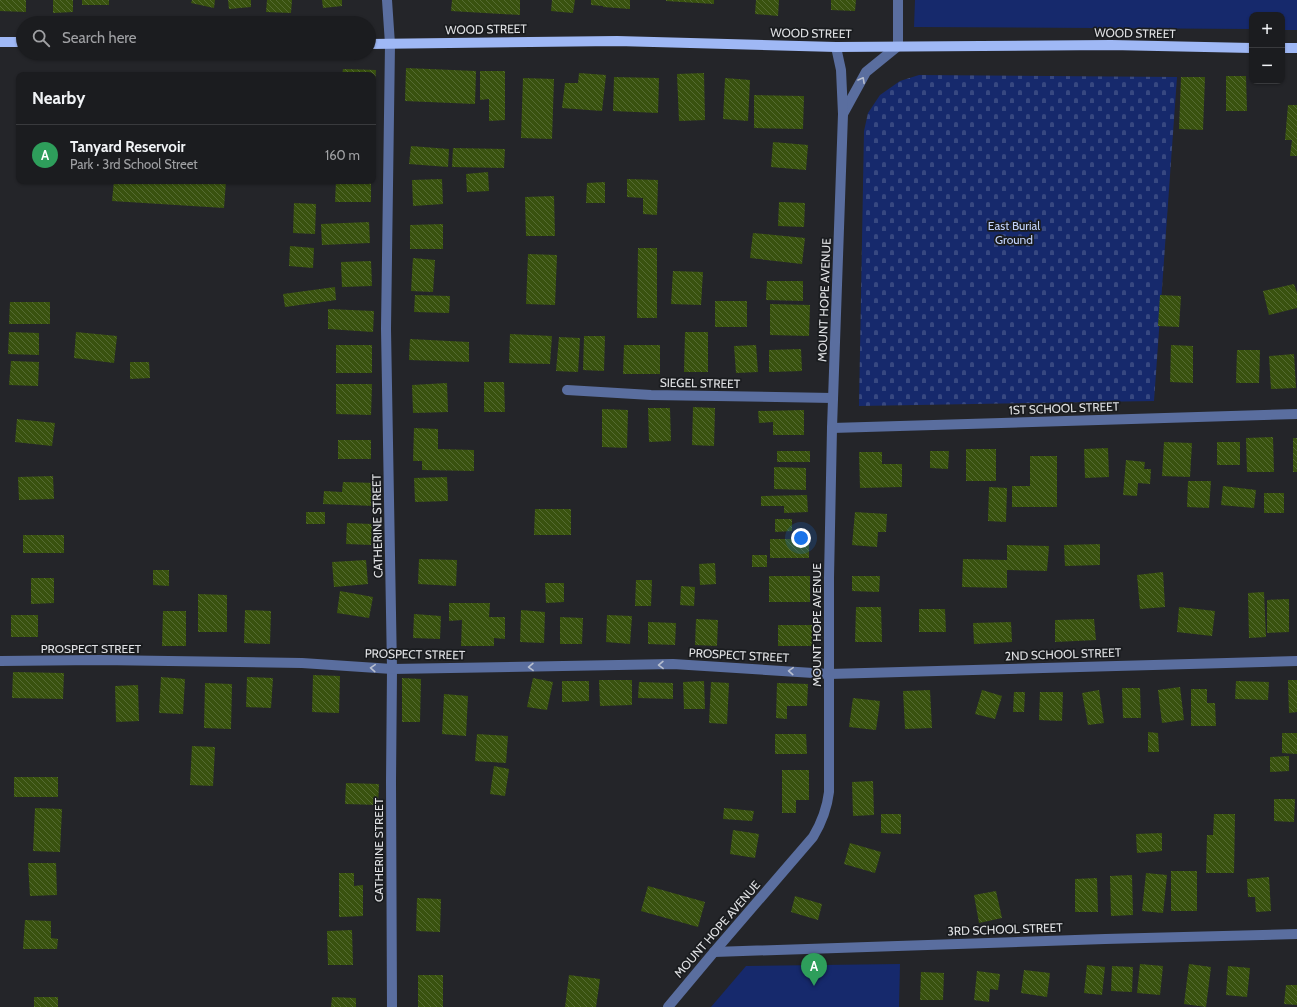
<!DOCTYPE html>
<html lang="en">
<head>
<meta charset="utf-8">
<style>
  body { margin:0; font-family:Cabin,sans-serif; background:#28292c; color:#f1f3f6 }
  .controls { position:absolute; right:12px; top:12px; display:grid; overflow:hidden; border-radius:8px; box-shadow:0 1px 3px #0004 }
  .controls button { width:36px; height:36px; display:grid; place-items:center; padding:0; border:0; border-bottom:1px solid #393a3d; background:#1b1c1f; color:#f1f3f6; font:20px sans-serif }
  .you { position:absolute; left:801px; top:538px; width:14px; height:14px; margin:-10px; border:3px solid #fff; border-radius:50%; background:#1a73e8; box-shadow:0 0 0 6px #1a73e833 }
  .badge { display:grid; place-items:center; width:26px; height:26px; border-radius:50%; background:#bca0f2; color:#fff; font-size:13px; font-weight:700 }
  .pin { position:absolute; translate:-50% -33px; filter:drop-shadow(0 1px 2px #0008) }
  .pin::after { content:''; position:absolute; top:21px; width:14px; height:12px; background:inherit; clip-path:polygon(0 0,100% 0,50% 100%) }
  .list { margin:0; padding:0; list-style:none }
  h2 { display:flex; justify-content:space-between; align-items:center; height:52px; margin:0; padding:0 16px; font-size:17px }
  h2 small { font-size:13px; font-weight:400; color:#a0a1a4 }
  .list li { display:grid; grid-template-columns:26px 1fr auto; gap:12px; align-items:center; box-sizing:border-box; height:60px; padding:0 16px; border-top:1px solid #393a3d }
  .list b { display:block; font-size:15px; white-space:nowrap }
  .list p { margin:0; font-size:13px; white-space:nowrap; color:#a0a1a4 }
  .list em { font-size:13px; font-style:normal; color:#a0a1a4 }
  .icon { flex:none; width:22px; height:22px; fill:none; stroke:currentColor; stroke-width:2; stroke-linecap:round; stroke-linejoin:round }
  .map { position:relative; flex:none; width:1297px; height:1007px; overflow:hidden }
  .search { position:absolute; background:#1b1c1f; box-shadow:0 1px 3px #0004; left:16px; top:16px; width:360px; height:44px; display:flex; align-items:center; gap:10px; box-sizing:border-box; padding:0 14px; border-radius:22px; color:#a0a1a4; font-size:15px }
  .panel { position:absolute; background:#1b1c1f; box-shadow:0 1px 3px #0004; left:16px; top:72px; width:360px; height:112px; border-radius:8px }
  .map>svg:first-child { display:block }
  .cemetery { fill:url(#cemetery-stones) }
  .green { fill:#16296c }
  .building { fill:url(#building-back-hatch) }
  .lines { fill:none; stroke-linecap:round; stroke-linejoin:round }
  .minor { stroke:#5a6e9f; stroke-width:10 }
  .major { stroke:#9fb8f5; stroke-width:10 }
  .oneway { stroke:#b7becf }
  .labels { text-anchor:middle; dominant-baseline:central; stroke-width:3.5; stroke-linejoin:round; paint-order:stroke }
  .street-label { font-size:12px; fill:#dfe0e3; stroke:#1a1c1f }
  .park-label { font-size:12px; fill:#c1d2fb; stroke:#1a1c1f }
</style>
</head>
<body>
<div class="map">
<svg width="1297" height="1007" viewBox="0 0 1297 1007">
  <defs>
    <pattern id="cemetery-stones" width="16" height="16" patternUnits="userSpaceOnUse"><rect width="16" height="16" fill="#16296c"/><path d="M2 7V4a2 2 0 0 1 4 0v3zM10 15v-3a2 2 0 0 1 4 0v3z" fill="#374881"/></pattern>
    <pattern id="building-back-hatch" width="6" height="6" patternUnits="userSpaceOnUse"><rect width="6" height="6" fill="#39520f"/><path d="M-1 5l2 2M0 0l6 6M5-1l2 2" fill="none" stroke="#556b32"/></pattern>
  </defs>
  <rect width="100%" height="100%" fill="#242529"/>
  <polygon class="cemetery" points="919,75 1177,77 1154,401 859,406 864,131 868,113 880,95 900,81"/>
  <g class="green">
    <polygon points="915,0 1297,0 1297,30 1282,30 1282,15 1252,15 1252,29 914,27"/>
    <polygon points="900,964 899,1007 711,1007 746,966"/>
  </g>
  <g class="building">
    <polygon points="0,0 26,0 26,12 0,11"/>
    <polygon points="53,0 73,0 73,12 53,13"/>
    <rect x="82" y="0" width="27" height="5"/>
    <polygon points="192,0 215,0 214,8 191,3"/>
    <polygon points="228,0 251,0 251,7 229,9"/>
    <polygon points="267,0 292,0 291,13 266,12"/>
    <polygon points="322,0 342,0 342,6 323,8"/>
    <polygon points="452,0 520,0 520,15 451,11"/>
    <polygon points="552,0 575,0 573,13 551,11"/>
    <polygon points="591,0 630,0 630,9 603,7 603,6 591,5"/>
    <polygon points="666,0 714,0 714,4 666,1"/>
    <polygon points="756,0 779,0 778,16 755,14"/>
    <polygon points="831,0 856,0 855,11 831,10"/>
    <polygon points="406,68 476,71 475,104 405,101"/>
    <polygon points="343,69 376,70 374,97 373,97 373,75 342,75"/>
    <polygon points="480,71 505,71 505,120 489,121 489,99 480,100"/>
    <polygon points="579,73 606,75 602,111 562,108 565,83 578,83"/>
    <polygon points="704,73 705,120 679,121 677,74"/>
    <polygon points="1226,76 1246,76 1247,111 1226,111"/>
    <polygon points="614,77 659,78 658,113 613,111"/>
    <polygon points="1181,77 1205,77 1203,130 1179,129"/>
    <polygon points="523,78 554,79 552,139 521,138"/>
    <polygon points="725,78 750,80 748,121 723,119"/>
    <polygon points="754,95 804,96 803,129 754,128"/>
    <polygon points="1288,105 1297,105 1297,156 1290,156 1292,140 1285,140"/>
    <polygon points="773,142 808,145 806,170 771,167"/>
    <polygon points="411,146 449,149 448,167 409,164"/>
    <polygon points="453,148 505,149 504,168 452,167"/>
    <polygon points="488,172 489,191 467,192 466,174"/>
    <polygon points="442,179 443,204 413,206 412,180"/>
    <polygon points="627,179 658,180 657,215 643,214 643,198 627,197"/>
    <polygon points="114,181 226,181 224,208 112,201"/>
    <polygon points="336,181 371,181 371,202 335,202"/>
    <polygon points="605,182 605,203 586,203 587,183"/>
    <polygon points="554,196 555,236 526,236 525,197"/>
    <polygon points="779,202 805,203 804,227 778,226"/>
    <polygon points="294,203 316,204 315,234 293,233"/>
    <polygon points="369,222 370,243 322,245 321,224"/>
    <polygon points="443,224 443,249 410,249 410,225"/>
    <polygon points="753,233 805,238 802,264 750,258"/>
    <polygon points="290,246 314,248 313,268 289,266"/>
    <polygon points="638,248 657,248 657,318 637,318"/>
    <polygon points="528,254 557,255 555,305 526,304"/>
    <polygon points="413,258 435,260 433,292 411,291"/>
    <polygon points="371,261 372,286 342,287 341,262"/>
    <polygon points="673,271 703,272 701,305 671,304"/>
    <polygon points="767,281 803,281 803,301 766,300"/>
    <polygon points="1294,284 1297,293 1297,308 1269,315 1263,291"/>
    <polygon points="335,287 336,300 285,307 283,294"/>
    <polygon points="415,295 450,296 449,313 414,312"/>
    <polygon points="1160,295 1181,296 1179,327 1158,326"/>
    <rect x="715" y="301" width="32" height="26"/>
    <polygon points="10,302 50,302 50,324 9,324"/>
    <polygon points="770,304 810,305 809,336 770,335"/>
    <polygon points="328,309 374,311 373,332 328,329"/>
    <polygon points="9,332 39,333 39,355 8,354"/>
    <polygon points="76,332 117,336 114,363 74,358"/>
    <polygon points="685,332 708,332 708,372 684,372"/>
    <polygon points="510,334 552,336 550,364 509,363"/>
    <polygon points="584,336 605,336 604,371 583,370"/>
    <polygon points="559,337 580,338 578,372 556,371"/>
    <polygon points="410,339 469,342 469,362 409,360"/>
    <rect x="336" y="345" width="36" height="28"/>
    <polygon points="624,345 660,345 660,374 623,374"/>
    <polygon points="756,345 758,372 736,373 734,346"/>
    <polygon points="1171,345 1193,346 1193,383 1170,382"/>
    <polygon points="801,349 802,371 769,372 769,350"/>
    <polygon points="1237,350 1260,350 1259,383 1236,383"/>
    <polygon points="1294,354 1296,388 1271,389 1269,356"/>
    <polygon points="11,361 39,362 38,386 9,385"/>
    <polygon points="130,362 149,362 150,378 130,379"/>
    <polygon points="484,382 504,382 505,412 484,412"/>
    <polygon points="447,383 448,412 413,413 412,385"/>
    <polygon points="336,384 372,384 371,415 336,414"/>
    <polygon points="693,407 715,408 714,446 692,445"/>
    <polygon points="648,408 670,408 671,441 649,442"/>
    <polygon points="602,409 628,410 627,448 602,447"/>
    <polygon points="804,410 804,435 773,435 773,422 759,423 758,411"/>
    <polygon points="17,419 55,423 52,446 15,442"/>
    <polygon points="414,428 438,429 438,449 474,450 474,471 422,470 422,461 413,461"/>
    <polygon points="1273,437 1274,472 1247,472 1246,438"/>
    <rect x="1293" y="438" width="4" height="34"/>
    <rect x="338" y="440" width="33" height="19"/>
    <polygon points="1164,442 1192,443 1190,477 1162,476"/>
    <rect x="1217" y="442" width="23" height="23"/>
    <polygon points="1108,448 1109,477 1085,478 1084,449"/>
    <rect x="966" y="449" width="30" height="32"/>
    <rect x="777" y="451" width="33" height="11"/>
    <polygon points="930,451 949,451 948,469 930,468"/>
    <polygon points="859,452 882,452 882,464 902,464 902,487 860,488"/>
    <polygon points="1030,456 1057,456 1057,507 1012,507 1012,486 1030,486"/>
    <polygon points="1126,460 1145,462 1144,469 1151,469 1150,484 1138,483 1137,496 1123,495"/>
    <polygon points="774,467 806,468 806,490 774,489"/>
    <polygon points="53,476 54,499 19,500 18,477"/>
    <polygon points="447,477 448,501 415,502 414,478"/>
    <polygon points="1188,481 1211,481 1209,508 1187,507"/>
    <polygon points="343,482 376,483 375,506 323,504 324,491 342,492"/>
    <polygon points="1223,486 1256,490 1254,508 1221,505"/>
    <polygon points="989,487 1007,488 1006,522 988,521"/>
    <rect x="1264" y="493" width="20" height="20"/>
    <polygon points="807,495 808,512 784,513 784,506 761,506 761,496"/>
    <polygon points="535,509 571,509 571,535 534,535"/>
    <rect x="306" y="512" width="19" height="12"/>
    <polygon points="855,512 887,514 886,532 878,532 877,547 852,545"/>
    <polygon points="775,519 792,519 792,531 775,532"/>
    <polygon points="347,523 372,524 371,545 346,544"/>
    <rect x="23" y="535" width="41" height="18"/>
    <rect x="770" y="539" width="39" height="19"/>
    <polygon points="1100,544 1100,565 1065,566 1064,545"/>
    <polygon points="1007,545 1049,546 1047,571 1007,570 1007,588 962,587 963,559 1007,560"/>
    <rect x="752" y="555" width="15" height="12"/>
    <polygon points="419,559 457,560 456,586 418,584"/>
    <polygon points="366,560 368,584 334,587 332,562"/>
    <polygon points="715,563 716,584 700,585 699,564"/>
    <polygon points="153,570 169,570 169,586 153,585"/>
    <polygon points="1163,572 1165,607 1140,609 1137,575"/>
    <rect x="769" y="576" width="41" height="26"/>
    <polygon points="852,576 880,576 879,592 852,591"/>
    <polygon points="31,578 54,578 54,603 31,604"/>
    <polygon points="636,580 652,580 651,606 635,606"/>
    <polygon points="545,583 564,583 564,602 546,603"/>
    <polygon points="681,586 695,587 694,606 680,605"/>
    <polygon points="340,591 373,597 369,618 337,613"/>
    <polygon points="1264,592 1266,637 1249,638 1248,593"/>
    <polygon points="198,594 227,595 227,632 198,632"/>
    <polygon points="1289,599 1289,632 1267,633 1267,600"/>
    <polygon points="449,603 490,603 489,617 505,617 505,639 494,638 494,646 461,646 462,620 449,621"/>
    <polygon points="856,607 881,607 882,642 855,642"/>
    <polygon points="1179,607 1215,611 1212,636 1177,632"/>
    <polygon points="919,609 945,609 946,632 919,632"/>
    <polygon points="245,610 271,611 270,644 244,643"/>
    <polygon points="521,610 545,612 544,643 520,642"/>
    <polygon points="163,611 186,611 186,646 162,646"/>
    <polygon points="414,614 441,616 440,639 413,638"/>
    <rect x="11" y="615" width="27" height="22"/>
    <polygon points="607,615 632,616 630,644 606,642"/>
    <polygon points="560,617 583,618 582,644 560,644"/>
    <polygon points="696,619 718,620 717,646 695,645"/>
    <polygon points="1094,619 1096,640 1055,642 1055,620"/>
    <polygon points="648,622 676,623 675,645 648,644"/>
    <polygon points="1011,622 1012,642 974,644 973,623"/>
    <rect x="778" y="625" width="34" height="21"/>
    <polygon points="13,672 64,673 63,699 12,698"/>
    <polygon points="313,675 340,676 339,713 312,712"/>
    <polygon points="161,677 185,679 183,714 159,713"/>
    <polygon points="247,677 273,678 271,708 246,707"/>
    <polygon points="402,678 421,679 420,722 402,722"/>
    <polygon points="533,678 553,682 547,710 527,707"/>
    <polygon points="599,680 632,680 632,705 600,706"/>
    <polygon points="1288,680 1297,680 1297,712 1289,713"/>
    <polygon points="562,681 589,681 589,701 562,702"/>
    <polygon points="704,681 705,709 684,709 683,682"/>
    <polygon points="1236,681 1269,682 1268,700 1235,699"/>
    <polygon points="639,682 673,683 673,699 638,698"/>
    <polygon points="711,682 729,683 727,724 709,723"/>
    <polygon points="205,683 232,684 231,729 204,728"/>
    <polygon points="777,683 808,684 807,706 787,706 787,719 776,718"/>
    <polygon points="138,685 139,721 116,722 115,686"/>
    <polygon points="1180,687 1184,720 1162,723 1158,690"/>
    <polygon points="1122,688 1140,688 1141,718 1123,718"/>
    <polygon points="1191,689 1207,689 1207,703 1215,703 1216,726 1191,726"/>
    <polygon points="930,690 932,728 905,729 903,691"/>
    <polygon points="982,690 1002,696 995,719 975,714"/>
    <polygon points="1099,690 1104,723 1088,725 1082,693"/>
    <polygon points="1014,692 1025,692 1024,712 1013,712"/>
    <polygon points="1040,692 1063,692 1062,721 1039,720"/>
    <polygon points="444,694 468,696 466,736 442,734"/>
    <polygon points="853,698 880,701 876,730 849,727"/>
    <polygon points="1148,732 1158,733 1159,752 1148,752"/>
    <polygon points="1282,733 1297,733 1297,754 1282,753"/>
    <polygon points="477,734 508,736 506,763 475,761"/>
    <polygon points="775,734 806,734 807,754 775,754"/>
    <polygon points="192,746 215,747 213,786 190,785"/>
    <polygon points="1289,756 1289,771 1270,772 1270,757"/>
    <polygon points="494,766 509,769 505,796 490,794"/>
    <polygon points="782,770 809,770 809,800 796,800 796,813 782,813"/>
    <rect x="14" y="777" width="44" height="20"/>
    <polygon points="873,781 874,815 853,816 852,782"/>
    <polygon points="346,783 379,784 378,805 345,804"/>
    <polygon points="1274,799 1295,799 1294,822 1274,821"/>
    <polygon points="35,808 62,809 60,852 33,851"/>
    <polygon points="724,808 754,811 752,821 723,819"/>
    <polygon points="881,814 901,814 901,834 881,833"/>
    <polygon points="1214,814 1235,814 1234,873 1206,873 1207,835 1213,835"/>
    <polygon points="733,830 759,834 755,858 730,854"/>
    <polygon points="1162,833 1162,851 1137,853 1136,834"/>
    <polygon points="850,843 881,852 875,873 844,864"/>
    <polygon points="28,863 56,863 57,895 30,896"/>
    <rect x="1171" y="871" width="26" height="40"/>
    <polygon points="339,873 354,873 354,886 363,885 363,916 339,917"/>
    <polygon points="1146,873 1167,875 1163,913 1142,911"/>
    <polygon points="1132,875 1133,915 1111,916 1110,876"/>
    <polygon points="1269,877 1271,911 1256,912 1255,897 1248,897 1247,879"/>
    <polygon points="1097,878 1098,912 1075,912 1075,879"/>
    <polygon points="648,886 705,902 698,927 641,911"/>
    <polygon points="996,891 1002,918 979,923 974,895"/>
    <polygon points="795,896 822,904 818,920 791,912"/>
    <polygon points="417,898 441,899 440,932 416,931"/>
    <polygon points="25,920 51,921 51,938 58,939 57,949 23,949"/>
    <polygon points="352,930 353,965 328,965 327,931"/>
    <polygon points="1140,964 1163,966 1160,995 1137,993"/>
    <polygon points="1189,964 1211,967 1206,1007 1184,1004"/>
    <polygon points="1087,965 1105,967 1102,995 1084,993"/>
    <polygon points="1112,966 1133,967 1132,992 1111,991"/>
    <polygon points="1228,966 1250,968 1247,997 1226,995"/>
    <polygon points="1024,970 1050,973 1047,997 1021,993"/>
    <polygon points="977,971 1000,974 998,990 990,989 989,1002 974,1000"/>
    <polygon points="921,972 944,973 943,1000 920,1000"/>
    <rect x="418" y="975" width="25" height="32"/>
    <polygon points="569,975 600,979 596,1007 565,1007"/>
    <polygon points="1286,985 1297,985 1297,1005 1284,1004"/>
    <rect x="34" y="997" width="24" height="10"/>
    <polygon points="332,997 356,998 356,1007 331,1007"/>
  </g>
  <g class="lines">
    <g class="minor">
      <polyline points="387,0 390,44 386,329 392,669 391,782 392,1007"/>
      <polyline points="843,114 866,72 898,46 898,0"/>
      <polyline points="567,390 651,395 833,398"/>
      <polyline points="832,428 1297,414"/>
      <polyline points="0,661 100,660 302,663 392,669 673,664 829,674 1297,661"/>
      <polyline points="714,952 1105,939 1297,934"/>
      <path d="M 668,1007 L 714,952 L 813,837 C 822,822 827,809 829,792 L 829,578 L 832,428 L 843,114 L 841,70 L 836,47"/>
    </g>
    <g class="major">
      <polyline points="0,42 23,42"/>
      <polyline points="369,44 617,41 836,47 1111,45 1252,48"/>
      <polyline points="1282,48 1297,48"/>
    </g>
  </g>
  <defs><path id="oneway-chevron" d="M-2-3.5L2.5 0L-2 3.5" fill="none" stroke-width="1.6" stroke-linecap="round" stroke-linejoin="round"/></defs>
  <g class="oneway">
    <use href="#oneway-chevron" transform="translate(862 80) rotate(-61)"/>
    <use href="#oneway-chevron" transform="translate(661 665) rotate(179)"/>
    <use href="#oneway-chevron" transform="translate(531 667) rotate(179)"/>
    <use href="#oneway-chevron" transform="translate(373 668) rotate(-176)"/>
    <use href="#oneway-chevron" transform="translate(791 671) rotate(-177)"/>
  </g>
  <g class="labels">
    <g class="street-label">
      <text transform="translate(486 29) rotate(-1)">WOOD STREET</text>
      <text transform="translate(811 33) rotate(1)">WOOD STREET</text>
      <text transform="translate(1135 33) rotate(1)">WOOD STREET</text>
      <text transform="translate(824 300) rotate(-88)">MOUNT HOPE AVENUE</text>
      <text transform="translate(700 383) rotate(1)">SIEGEL STREET</text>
      <text transform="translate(1064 408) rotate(-2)">1ST SCHOOL STREET</text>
      <text transform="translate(377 526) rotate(-91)">CATHERINE STREET</text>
      <text transform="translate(816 625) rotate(-90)">MOUNT HOPE AVENUE</text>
      <text x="91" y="648">PROSPECT STREET</text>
      <text transform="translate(415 654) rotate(1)">PROSPECT STREET</text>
      <text transform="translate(1063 654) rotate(-2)">2ND SCHOOL STREET</text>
      <text transform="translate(739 655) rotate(3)">PROSPECT STREET</text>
      <text transform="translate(378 850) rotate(-90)">CATHERINE STREET</text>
      <text transform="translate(717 929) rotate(-49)">MOUNT HOPE AVENUE</text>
      <text transform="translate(1005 929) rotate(-2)">3RD SCHOOL STREET</text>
    </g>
    <g class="park-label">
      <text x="1014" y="225">East Burial<tspan x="1014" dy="14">Ground</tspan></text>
    </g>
  </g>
</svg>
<div class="controls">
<button>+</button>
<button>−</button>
</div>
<div class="you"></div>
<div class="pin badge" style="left:814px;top:986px;background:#2e9e5b">A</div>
<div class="search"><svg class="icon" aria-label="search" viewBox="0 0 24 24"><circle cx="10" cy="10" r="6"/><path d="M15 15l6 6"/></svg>Search here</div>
<section class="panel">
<h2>Nearby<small></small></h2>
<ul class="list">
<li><span class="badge" style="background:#2e9e5b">A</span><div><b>Tanyard Reservoir</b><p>Park · 3rd School Street</p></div><em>160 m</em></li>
</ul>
</section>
</div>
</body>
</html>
